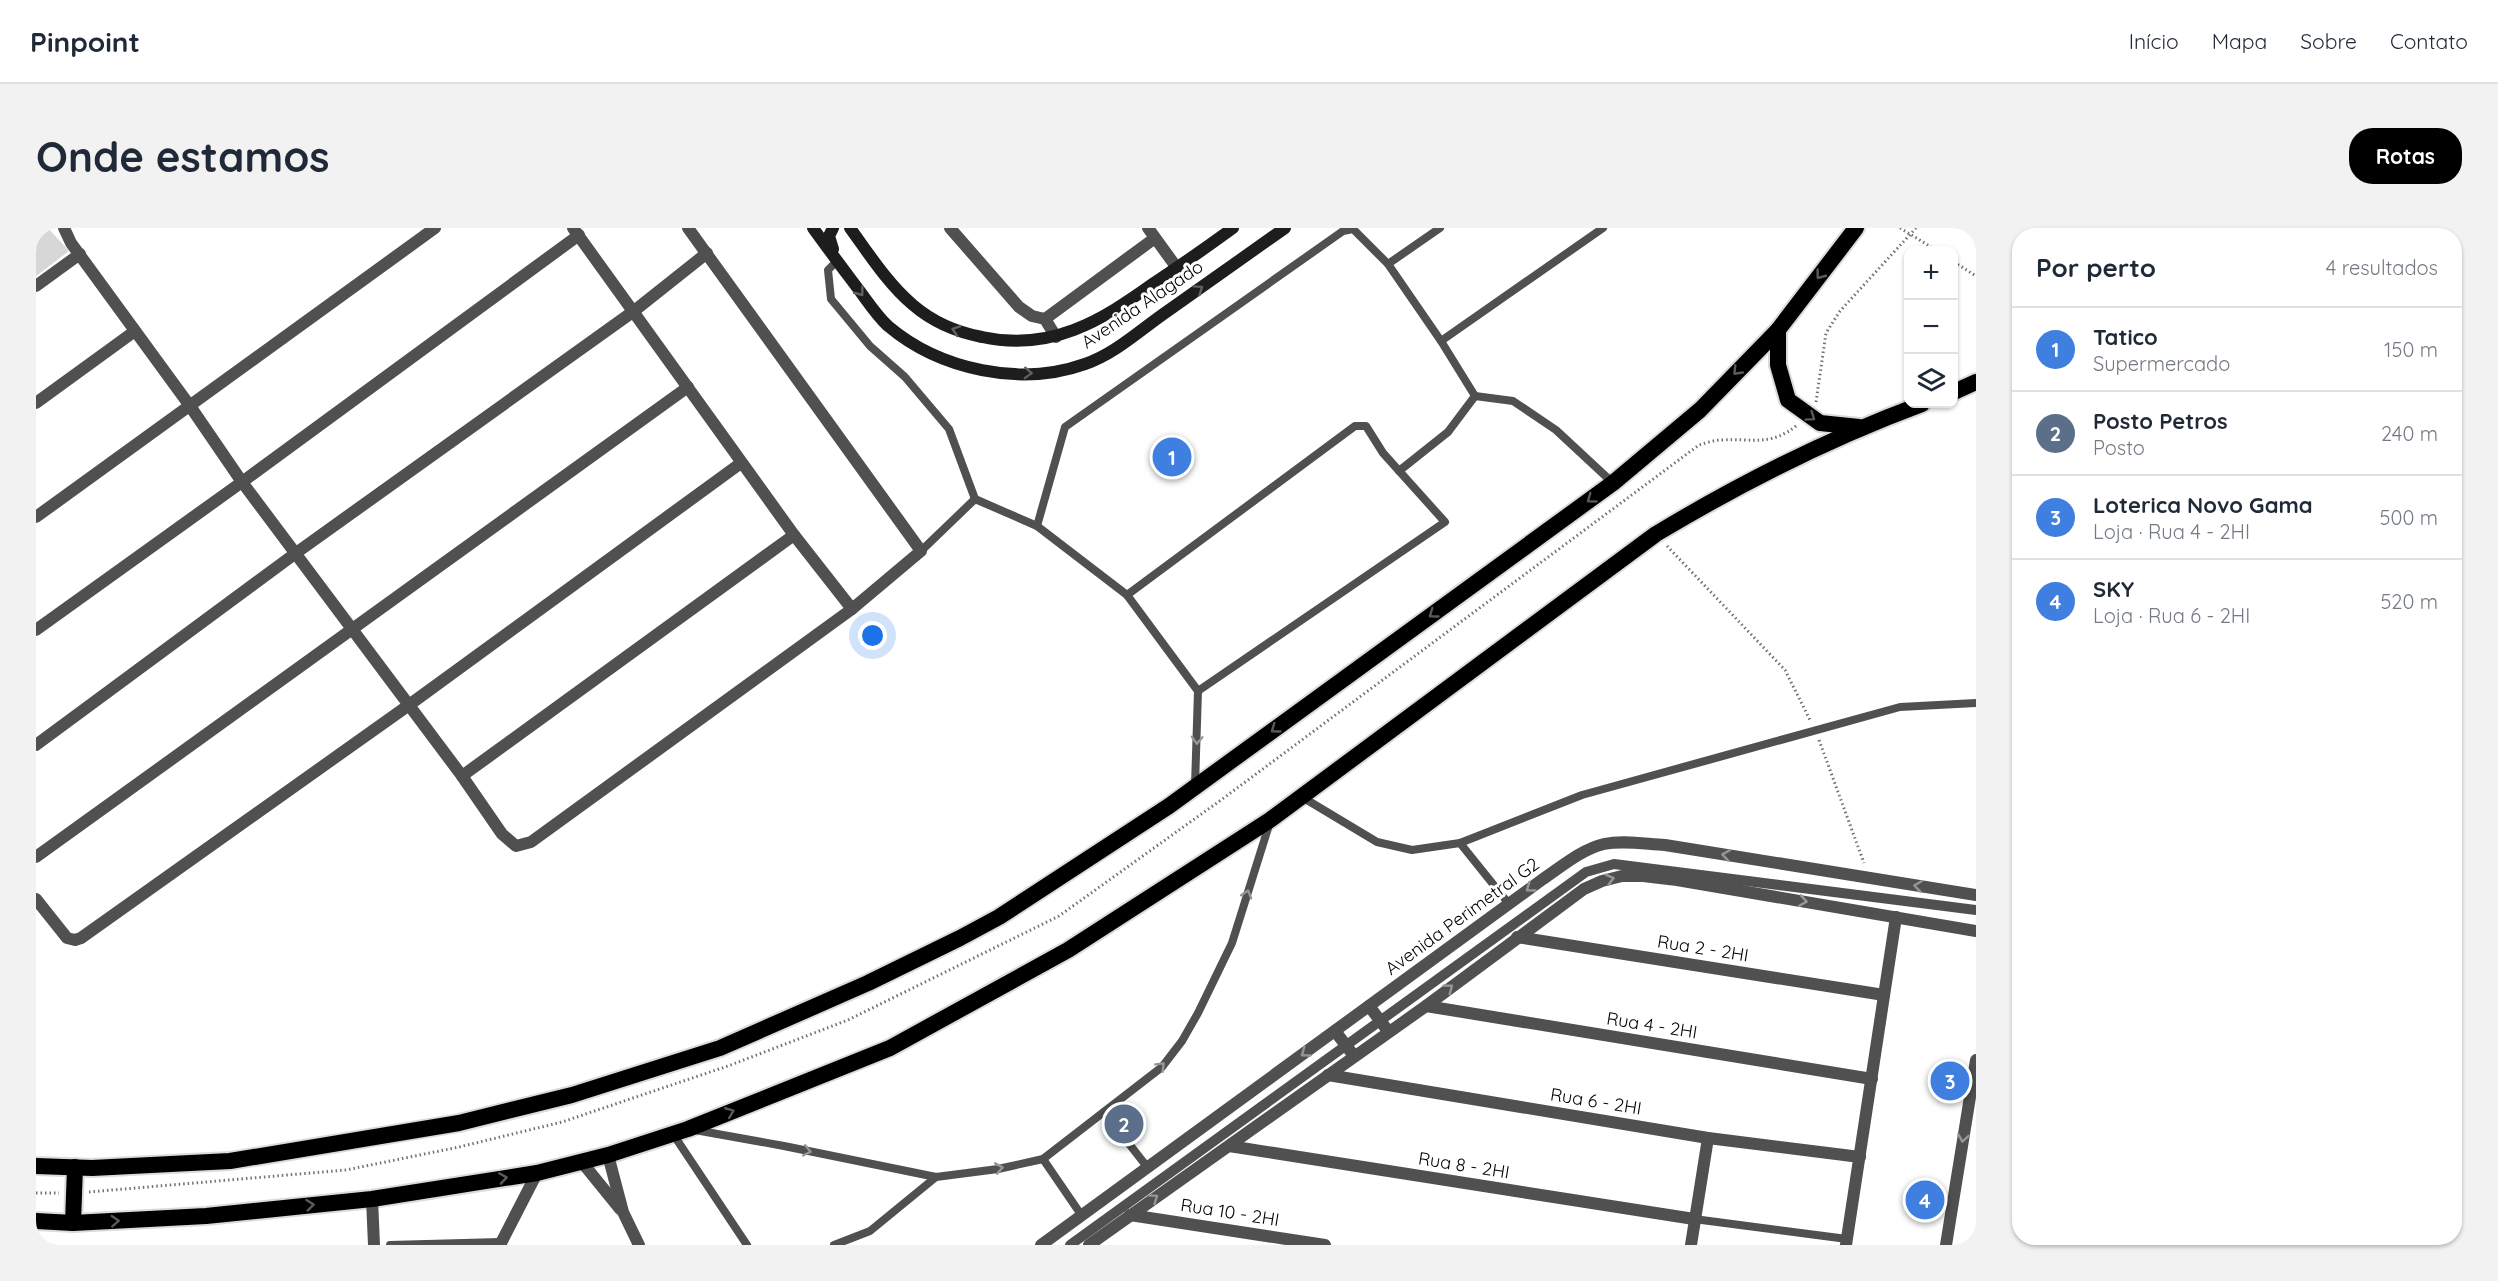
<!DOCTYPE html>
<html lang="pt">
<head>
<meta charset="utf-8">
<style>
  body { margin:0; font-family:Quicksand,sans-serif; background:#f2f2f3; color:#1f2937 }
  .controls { position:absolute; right:18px; top:18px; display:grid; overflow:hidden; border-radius:12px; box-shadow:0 2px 4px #0004 }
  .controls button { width:54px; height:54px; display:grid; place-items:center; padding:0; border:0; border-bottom:2px solid #e0e1e3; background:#fff; color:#1f2937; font:30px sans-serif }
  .you { position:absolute; left:837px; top:408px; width:21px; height:21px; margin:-15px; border:4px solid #fff; border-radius:50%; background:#1a73e8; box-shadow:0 0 0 9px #1a73e833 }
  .badge { display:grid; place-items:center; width:39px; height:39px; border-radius:50%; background:#000; color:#fff; font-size:20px; font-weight:700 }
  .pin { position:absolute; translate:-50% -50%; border:3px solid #fff; box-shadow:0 2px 6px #0006 }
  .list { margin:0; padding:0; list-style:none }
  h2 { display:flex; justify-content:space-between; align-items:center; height:78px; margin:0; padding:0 24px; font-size:26px }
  h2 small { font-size:20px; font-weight:400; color:#747a83 }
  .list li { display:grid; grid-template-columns:39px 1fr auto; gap:18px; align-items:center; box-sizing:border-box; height:84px; padding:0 24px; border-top:2px solid #e0e1e3 }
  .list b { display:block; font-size:22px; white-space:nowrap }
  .list p { margin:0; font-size:20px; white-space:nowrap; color:#747a83 }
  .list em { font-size:20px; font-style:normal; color:#747a83 }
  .icon { flex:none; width:33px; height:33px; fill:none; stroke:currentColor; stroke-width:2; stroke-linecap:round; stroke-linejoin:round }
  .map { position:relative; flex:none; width:1940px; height:1017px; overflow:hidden; border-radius:24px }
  header { display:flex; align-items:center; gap:36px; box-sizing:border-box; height:84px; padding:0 30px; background:#fff; border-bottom:2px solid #e0e1e3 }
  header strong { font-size:28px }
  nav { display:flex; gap:33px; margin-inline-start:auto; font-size:21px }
  .intro { display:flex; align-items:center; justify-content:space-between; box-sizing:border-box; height:144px; padding:0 36px }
  h1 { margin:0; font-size:42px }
  .button { padding:15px 27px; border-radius:24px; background:#000; color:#fff; font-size:21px; font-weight:700 }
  main { display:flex; gap:36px; padding:0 36px }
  aside { flex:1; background:#fff; border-radius:24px; box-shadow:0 2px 4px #0004 }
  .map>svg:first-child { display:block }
  .green { fill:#d7d7d7 }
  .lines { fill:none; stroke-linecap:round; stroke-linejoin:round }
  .trunk-casing { stroke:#dbdbdb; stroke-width:20 }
  .path { stroke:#727272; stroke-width:3; stroke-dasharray:1.5 3; stroke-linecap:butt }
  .service { stroke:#505050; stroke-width:8 }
  .pedestrian { stroke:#505050; stroke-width:10 }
  .minor { stroke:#505050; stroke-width:12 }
  .tertiary { stroke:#505050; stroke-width:12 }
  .secondary { stroke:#1d1d1d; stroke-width:12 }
  .trunk { stroke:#000; stroke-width:16 }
  .oneway { stroke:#595959 }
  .oneway2 { stroke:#616161 }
  .oneway3 { stroke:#969696 }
  .labels { text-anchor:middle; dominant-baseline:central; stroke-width:6; stroke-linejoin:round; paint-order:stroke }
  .street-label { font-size:18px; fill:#000; stroke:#fff }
</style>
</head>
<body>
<header>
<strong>Pinpoint</strong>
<nav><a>Início</a><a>Mapa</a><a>Sobre</a><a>Contato</a></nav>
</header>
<div class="intro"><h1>Onde estamos</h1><a class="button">Rotas</a></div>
<main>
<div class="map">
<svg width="1940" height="1017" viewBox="0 0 1940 1017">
  <rect width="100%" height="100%" fill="#fff"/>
  <polygon class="green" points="0,0 12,0 33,23 0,48"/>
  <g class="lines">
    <g class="trunk-casing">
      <g id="trunk">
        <polyline points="1742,102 1742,137 1752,172 1784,195 1823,199"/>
        <polyline points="1918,164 1940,154"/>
        <polyline points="0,938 56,940 194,933 423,895 536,867 684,820 832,755 924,710 963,689 1133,578 1577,255 1664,182 1742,102 1820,0"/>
        <path d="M 0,993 L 37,995 L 170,988 L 336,971 L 501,945 L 572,927 L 652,901 L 854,820 L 1032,722 L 1234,592 L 1620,306 C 1705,255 1794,210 1886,176"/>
        <polyline points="37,995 39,939"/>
      </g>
    </g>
    <g class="path">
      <polyline points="1864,0 1900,22"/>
      <polyline points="1918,34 1940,48"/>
      <polyline points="1780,174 1790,105 1804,83 1880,0"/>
      <polyline points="1631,318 1749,442 1774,492"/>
      <polyline points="1783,512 1828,635"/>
      <path d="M 53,964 L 310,942 L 423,919 L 526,894 L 692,838 L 812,792 L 1023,688 L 1185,572 L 1663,217 C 1670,215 1678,212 1686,212 C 1716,210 1735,219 1761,197"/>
      <polyline points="0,965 23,965"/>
    </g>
    <g class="service">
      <polyline points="801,33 792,42 795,71 834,118 869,149 913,201 939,271 1001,298 1091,367 1162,463 1159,558"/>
      <polyline points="1405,113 1567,0"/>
      <polyline points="1439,168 1477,173 1520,202 1577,255"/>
      <polyline points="1363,243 1412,204 1439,168 1405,113 1352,36 1404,0"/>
      <polyline points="1001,298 1029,199 1307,3 1317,1 1352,36"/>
      <polyline points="885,323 939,271"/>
      <polyline points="1091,367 1319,198 1330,198 1347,225 1409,294 1162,463"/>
      <polyline points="1266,569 1341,614 1376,622 1424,615 1546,567 1864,479 1940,475"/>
      <polyline points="1424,615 1473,676"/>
      <polyline points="1068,884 1112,940"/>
      <polyline points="659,902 748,918 900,949 962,941 1007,931 1126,839 1146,813 1162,785 1196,715 1234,594"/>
      <polyline points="637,906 711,1017"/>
      <polyline points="1007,931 1046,988"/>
      <polyline points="1658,991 1811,1011"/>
      <polyline points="354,1017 464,1014"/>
      <polyline points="798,1017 834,1003 900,949"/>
    </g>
    <polyline class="pedestrian" points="1034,1017 1550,644 1578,636 1940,682"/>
    <g class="minor">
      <polyline points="28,0 35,15 154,178 206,254 426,548 466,606 480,618 495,614 816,381 758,307 537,0"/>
      <polyline points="652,0 885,323 816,381"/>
      <polyline points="914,0 983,79 996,88 1009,91 1020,109"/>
      <polyline points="1112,0 1141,40"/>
      <polyline points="0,58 44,26"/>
      <polyline points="1009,91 1119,10"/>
      <polyline points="0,175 99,103"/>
      <polyline points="0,289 399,0"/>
      <polyline points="0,402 206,254 543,7"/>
      <polyline points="0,517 260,325 598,83 671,25"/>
      <polyline points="426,548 758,307"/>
      <polyline points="0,629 652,159"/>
      <polyline points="0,671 31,710 39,712 45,710 373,477 705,235"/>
      <polyline points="1481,709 1848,767"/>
      <polyline points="1390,778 1836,851"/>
      <polyline points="1292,847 1672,910 1824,929"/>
      <polyline points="1193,918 1658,991"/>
      <polyline points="572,927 587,984 603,1017"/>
      <polyline points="545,933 584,981"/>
      <polyline points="336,971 338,1017"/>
      <polyline points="1094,987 1289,1017"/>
      <polyline points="464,1017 501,945"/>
      <polyline points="1655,1017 1672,910"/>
      <polyline points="1810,1017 1860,689"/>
    </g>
    <g class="tertiary">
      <polyline points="1333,778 1352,803"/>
      <polyline points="1299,803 1318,828"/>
      <path d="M 1005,1017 L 1507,651 C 1525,639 1546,621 1568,616 C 1587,612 1609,616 1629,617 L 1940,667"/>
      <polyline points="1053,1017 1390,778 1548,661 1566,653 1586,648 1607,648 1641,652 1940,703"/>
      <polyline points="1910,1017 1940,832"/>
    </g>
    <g class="secondary">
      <path d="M 777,0 C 792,21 808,42 823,62 C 832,74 841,88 852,98 C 904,142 985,159 1049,136 C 1078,126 1102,104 1126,87 C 1167,58 1208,29 1249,0"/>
      <path d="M 814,0 C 833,26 852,56 877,77 C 898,95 920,104 946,109 C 1015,124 1065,93 1118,55 C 1145,37 1171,19 1197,0"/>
      <polyline points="797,21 793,8 797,0"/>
    </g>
    <use href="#trunk" class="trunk"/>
  </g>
  <defs><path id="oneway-chevron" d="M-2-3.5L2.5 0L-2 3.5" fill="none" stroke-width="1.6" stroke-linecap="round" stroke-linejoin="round" transform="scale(1.5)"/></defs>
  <g class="oneway">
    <use href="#oneway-chevron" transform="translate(1784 47) rotate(127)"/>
    <use href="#oneway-chevron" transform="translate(1701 143) rotate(134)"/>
    <use href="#oneway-chevron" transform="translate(1775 189) rotate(35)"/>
    <use href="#oneway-chevron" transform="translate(1555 271) rotate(144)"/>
    <use href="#oneway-chevron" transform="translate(1397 386) rotate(144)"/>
    <use href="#oneway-chevron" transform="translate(1239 501) rotate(144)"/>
    <use href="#oneway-chevron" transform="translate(694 884) rotate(-22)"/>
    <use href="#oneway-chevron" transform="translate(467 950) rotate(-9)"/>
    <use href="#oneway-chevron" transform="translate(274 977) rotate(-6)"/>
    <use href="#oneway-chevron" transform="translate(79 993) rotate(-3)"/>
  </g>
  <g class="oneway2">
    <use href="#oneway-chevron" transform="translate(1163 61) rotate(-35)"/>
    <use href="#oneway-chevron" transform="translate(824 64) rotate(53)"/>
    <use href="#oneway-chevron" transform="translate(920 102) rotate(-161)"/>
    <use href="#oneway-chevron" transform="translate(992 145) rotate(2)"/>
  </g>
  <g class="oneway3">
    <use href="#oneway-chevron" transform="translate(1161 512) rotate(92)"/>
    <use href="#oneway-chevron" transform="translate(1690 627) rotate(-171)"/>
    <use href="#oneway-chevron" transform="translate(1574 651) rotate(-15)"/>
    <use href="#oneway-chevron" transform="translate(1882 658) rotate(-172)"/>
    <use href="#oneway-chevron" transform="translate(1494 660) rotate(144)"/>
    <use href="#oneway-chevron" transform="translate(1211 666) rotate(-73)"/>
    <use href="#oneway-chevron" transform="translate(1767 673) rotate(9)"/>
    <use href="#oneway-chevron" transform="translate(1413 760) rotate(-37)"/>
    <use href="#oneway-chevron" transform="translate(1269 825) rotate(144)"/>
    <use href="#oneway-chevron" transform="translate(1125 838) rotate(-45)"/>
    <use href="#oneway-chevron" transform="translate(1927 910) rotate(99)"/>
    <use href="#oneway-chevron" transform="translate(771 923) rotate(12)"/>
    <use href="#oneway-chevron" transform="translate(963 940) rotate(-10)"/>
    <use href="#oneway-chevron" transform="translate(1118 970) rotate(-35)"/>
  </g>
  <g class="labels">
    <g class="street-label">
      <text transform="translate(1106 76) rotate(-34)">Avenida Alagado</text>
      <text transform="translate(1426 688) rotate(-36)">Avenida Perimetral G2</text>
      <text transform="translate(1667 720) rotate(9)">Rua 2 - 2HI</text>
      <text transform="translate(1616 797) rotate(9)">Rua 4 - 2HI</text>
      <text transform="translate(1560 873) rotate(9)">Rua 6 - 2HI</text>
      <text transform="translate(1428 937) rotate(9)">Rua 8 - 2HI</text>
      <text transform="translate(1194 984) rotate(9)">Rua 10 - 2HI</text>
    </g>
  </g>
</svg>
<div class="controls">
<button>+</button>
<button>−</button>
<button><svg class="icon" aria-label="layers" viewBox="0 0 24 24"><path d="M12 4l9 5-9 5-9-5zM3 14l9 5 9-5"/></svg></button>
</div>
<div class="you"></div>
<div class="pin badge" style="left:1136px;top:229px;background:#3f7fe0">1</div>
<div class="pin badge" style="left:1088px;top:896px;background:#5c6f8a">2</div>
<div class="pin badge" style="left:1914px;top:853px;background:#3f7fe0">3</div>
<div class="pin badge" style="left:1889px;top:972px;background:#3f7fe0">4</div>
</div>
<aside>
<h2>Por perto<small>4 resultados</small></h2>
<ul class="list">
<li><span class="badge" style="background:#3f7fe0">1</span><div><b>Tatico</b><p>Supermercado</p></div><em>150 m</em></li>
<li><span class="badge" style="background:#5c6f8a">2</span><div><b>Posto Petros</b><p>Posto</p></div><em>240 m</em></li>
<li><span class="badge" style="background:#3f7fe0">3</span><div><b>Loterica Novo Gama</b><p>Loja · Rua 4 - 2HI</p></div><em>500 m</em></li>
<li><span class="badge" style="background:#3f7fe0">4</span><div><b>SKY</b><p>Loja · Rua 6 - 2HI</p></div><em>520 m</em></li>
</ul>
</aside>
</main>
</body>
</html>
